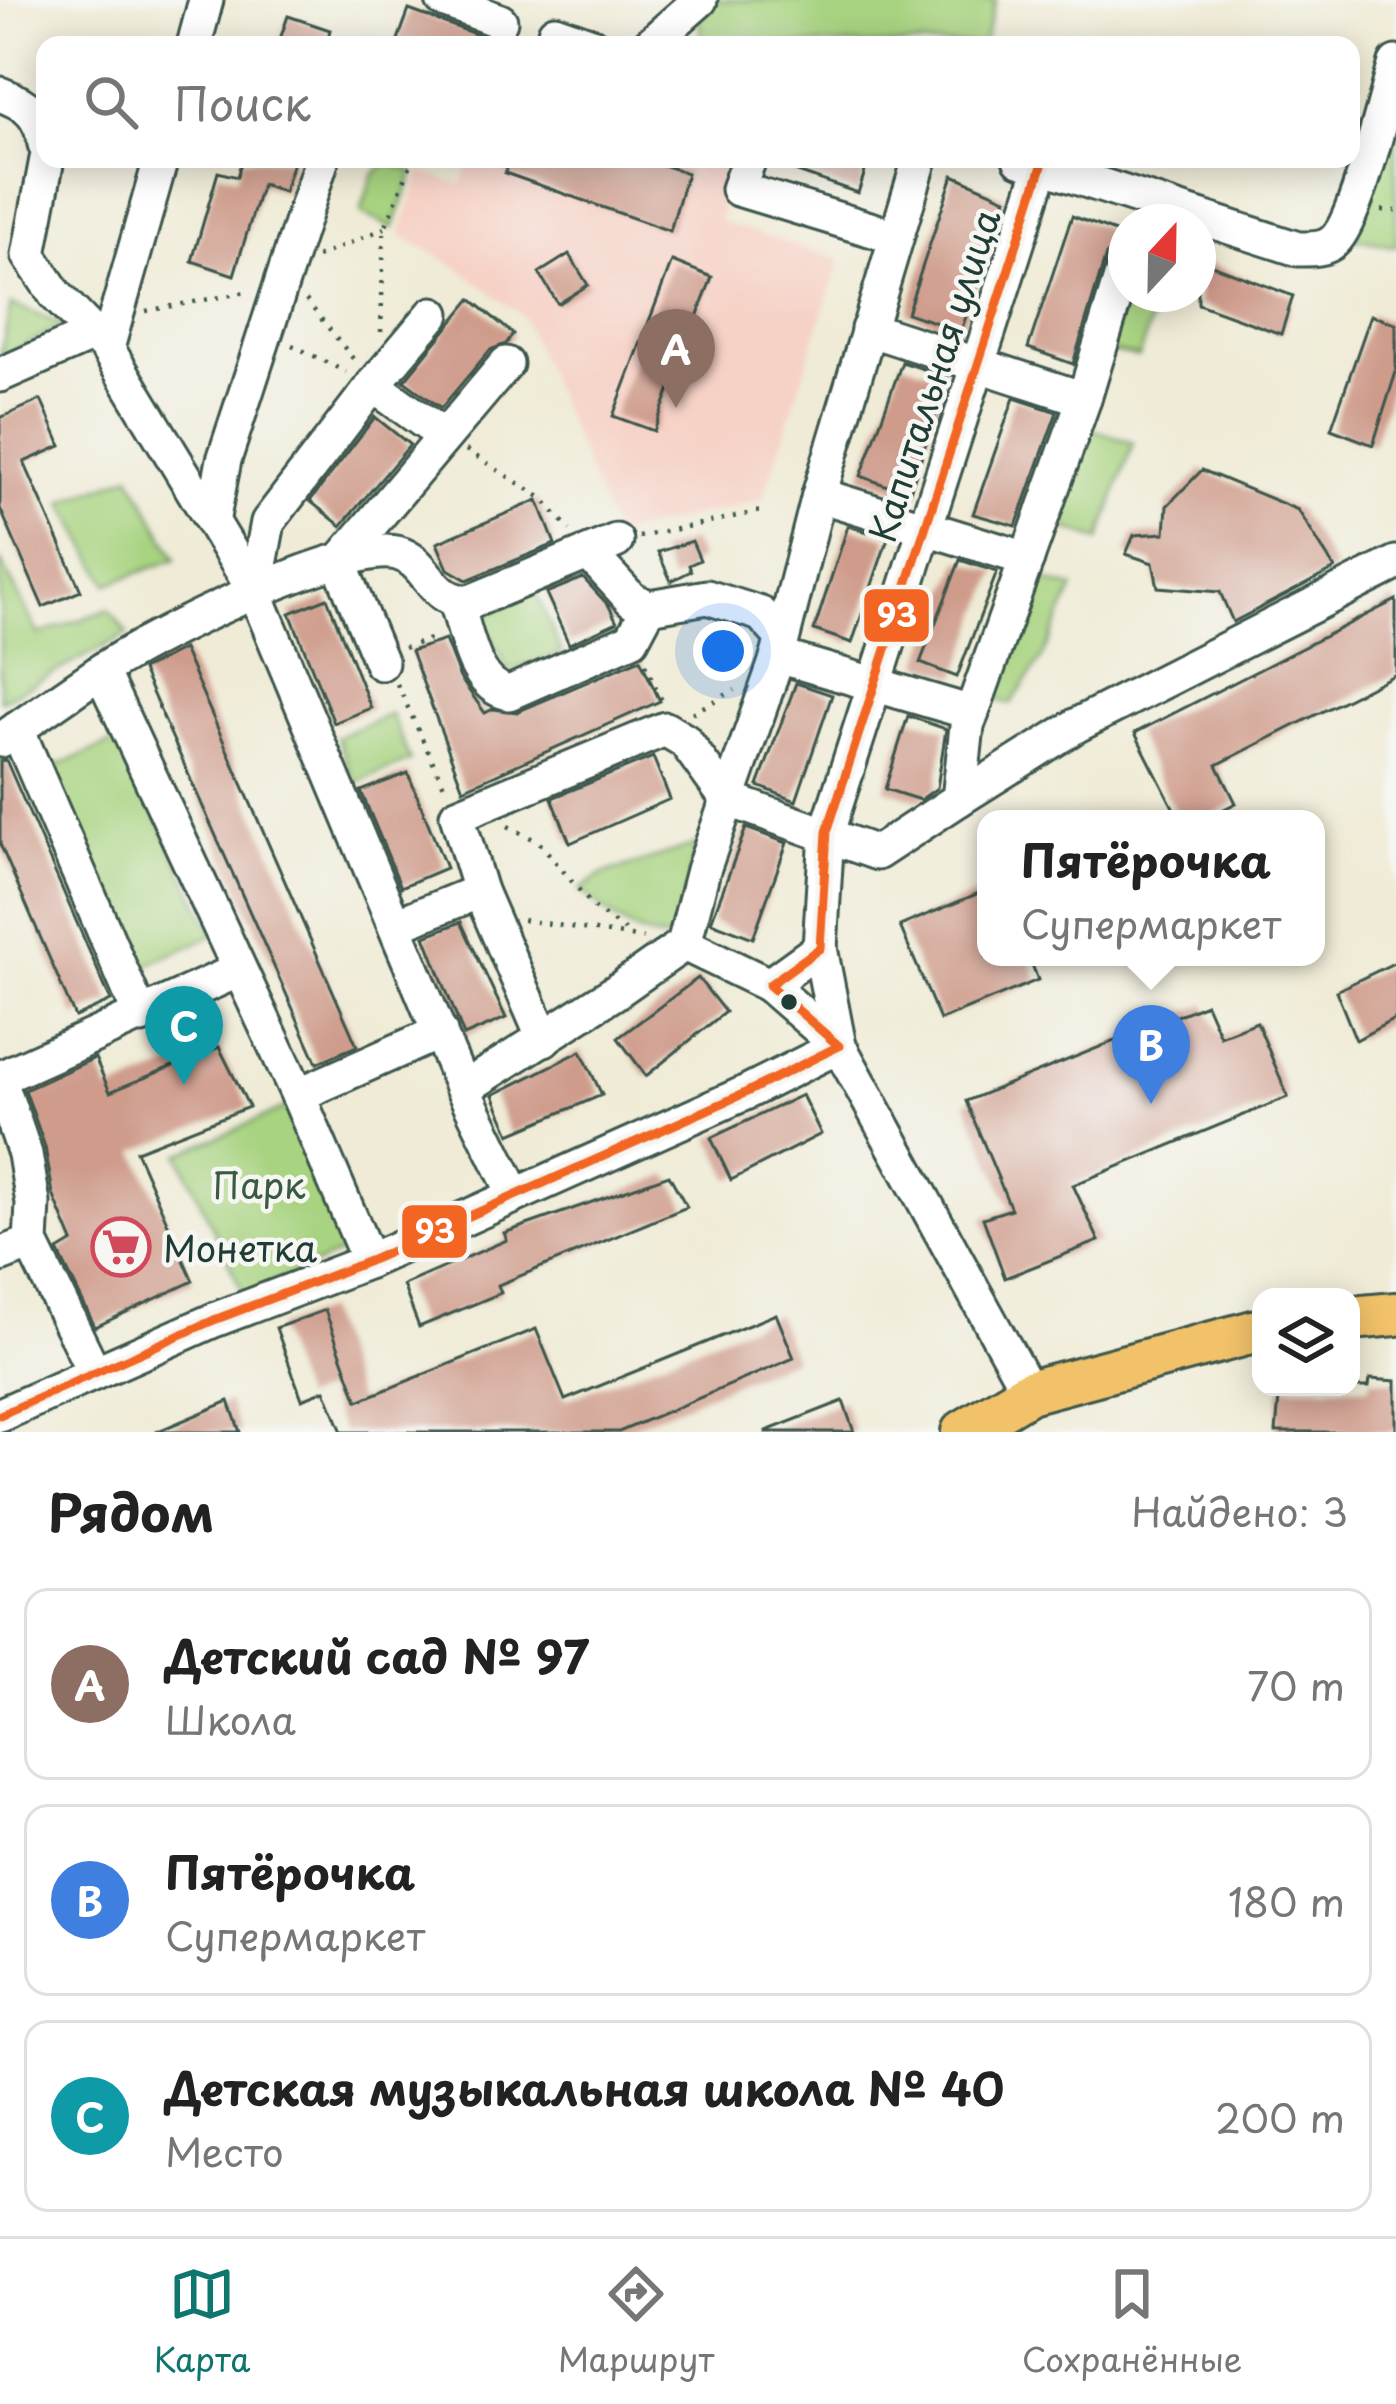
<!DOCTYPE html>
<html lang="ru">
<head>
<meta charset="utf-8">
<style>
  body { margin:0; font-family:"Playpen Sans",sans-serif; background:#f2f2f2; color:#222 }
  .controls { position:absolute; right:36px; bottom:36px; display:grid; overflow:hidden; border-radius:24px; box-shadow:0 6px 30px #0003 }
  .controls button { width:108px; height:108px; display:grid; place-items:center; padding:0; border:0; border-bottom:3px solid #e0e0e0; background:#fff; color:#222; font:60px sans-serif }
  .compass { position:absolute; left:1108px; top:204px; width:108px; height:108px; border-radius:50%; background:#fff; box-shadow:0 6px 30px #0003; rotate:22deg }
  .you { position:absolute; left:723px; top:651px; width:42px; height:42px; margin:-30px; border:9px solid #fff; border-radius:50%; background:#1a73e8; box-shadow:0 0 0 18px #1a73e833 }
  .badge { display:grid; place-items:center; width:78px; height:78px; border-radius:50%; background:#0f766e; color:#fff; font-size:39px; font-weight:700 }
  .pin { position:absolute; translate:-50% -99px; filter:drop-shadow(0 3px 6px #0008) }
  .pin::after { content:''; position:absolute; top:63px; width:42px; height:36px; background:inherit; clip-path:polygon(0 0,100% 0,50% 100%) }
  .popup { position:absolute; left:977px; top:810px; width:348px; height:156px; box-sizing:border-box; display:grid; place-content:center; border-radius:24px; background:#fff; filter:drop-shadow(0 3px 9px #0005); font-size:39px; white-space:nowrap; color:#767676 }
  .popup b { font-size:45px; color:#222 }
  .popup::after { content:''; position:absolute; left:50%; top:100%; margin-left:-24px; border:24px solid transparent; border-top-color:#fff }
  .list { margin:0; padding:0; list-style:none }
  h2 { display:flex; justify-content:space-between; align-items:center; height:156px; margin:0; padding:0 48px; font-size:51px }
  h2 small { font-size:39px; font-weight:400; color:#767676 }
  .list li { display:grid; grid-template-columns:78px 1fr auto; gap:36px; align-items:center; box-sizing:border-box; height:192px; margin:0 24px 24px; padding:0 24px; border:3px solid #e0e0e0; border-radius:24px }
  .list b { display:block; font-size:45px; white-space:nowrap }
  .list p { margin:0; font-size:39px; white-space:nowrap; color:#767676 }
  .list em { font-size:39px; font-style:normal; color:#767676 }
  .icon { flex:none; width:66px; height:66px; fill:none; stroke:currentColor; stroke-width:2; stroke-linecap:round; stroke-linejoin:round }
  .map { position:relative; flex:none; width:1396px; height:1432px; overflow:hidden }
  .search { position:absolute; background:#fff; box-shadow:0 6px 30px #0003; left:36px; right:36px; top:36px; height:132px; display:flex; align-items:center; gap:30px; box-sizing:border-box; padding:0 42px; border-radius:24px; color:#767676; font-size:45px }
  .sheet { height:804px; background:#fff }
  nav { display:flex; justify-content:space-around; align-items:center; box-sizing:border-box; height:168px; border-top:3px solid #e0e0e0; background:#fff; font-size:33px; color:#767676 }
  nav a { display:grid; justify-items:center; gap:6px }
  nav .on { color:#0f766e }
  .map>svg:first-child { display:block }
  .built { fill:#f6d1c6 }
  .green { fill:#a8d380; stroke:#64885a; stroke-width:3 }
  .building { fill:#cf9c8c }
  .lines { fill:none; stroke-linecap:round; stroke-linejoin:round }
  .minor-casing { stroke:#3e574c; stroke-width:39 }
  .major-casing { stroke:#3e574c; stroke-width:48 }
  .path { stroke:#3e574c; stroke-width:4.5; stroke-dasharray:3 9; stroke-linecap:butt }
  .minor { stroke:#fff; stroke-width:33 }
  .major { stroke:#f2c26a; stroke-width:42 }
  .bus-1-casing { stroke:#f6f6f2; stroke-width:18 }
  .bus-1 { stroke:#f26522; stroke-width:9 }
  .bus-dot { fill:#1f3d34; stroke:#f6f6f2; stroke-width:4.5 }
  .labels { text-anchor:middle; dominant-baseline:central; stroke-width:9; stroke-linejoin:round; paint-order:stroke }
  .street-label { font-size:36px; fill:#1f3d34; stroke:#f6f6f2 }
  .park-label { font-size:36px; fill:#3a5b43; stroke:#f6f6f2 }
  .poi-label { font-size:36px; fill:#1f3d34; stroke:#f6f6f2; text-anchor:start }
  .line-badge { stroke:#f6f6f2; stroke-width:4.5 }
  .badge-label { font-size:33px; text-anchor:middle; font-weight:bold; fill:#fff }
</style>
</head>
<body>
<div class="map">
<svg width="1396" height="1432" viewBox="0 0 1396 1432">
  <rect width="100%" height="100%" fill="#f6f6f2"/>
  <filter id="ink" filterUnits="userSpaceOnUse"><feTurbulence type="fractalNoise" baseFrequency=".00833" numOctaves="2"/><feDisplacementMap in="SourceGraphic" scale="24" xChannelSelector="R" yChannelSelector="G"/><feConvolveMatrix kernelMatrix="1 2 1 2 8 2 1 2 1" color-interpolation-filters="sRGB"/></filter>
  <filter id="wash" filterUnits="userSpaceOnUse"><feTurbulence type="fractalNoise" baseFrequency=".004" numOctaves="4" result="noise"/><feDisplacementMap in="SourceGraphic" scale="48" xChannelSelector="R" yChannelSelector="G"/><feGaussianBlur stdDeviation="2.7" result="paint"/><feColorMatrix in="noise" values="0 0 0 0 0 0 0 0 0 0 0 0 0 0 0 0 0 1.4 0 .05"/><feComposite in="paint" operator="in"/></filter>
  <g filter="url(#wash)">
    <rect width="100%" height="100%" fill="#efebd6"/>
    <polygon class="built" points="470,159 735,159 719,221 840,260 763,500 615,536 522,316 459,268 400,234 421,172 462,184"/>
    <g class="green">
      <polygon points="716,0 996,0 983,45 705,45 698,20"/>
      <polygon points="1396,94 1396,247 1354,238"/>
      <polygon points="386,162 414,172 393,228 361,213 372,177"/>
      <polygon points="1126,294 1159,294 1139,357 1107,351"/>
      <polygon points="11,304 63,325 0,358"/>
      <polygon points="1089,428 1133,443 1100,540 1052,524"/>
      <polygon points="131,475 176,559 108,584 63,502"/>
      <polygon points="0,560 39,635 109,609 128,634 0,701"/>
      <polygon points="1032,578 1074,588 1042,658 1011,704 986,697"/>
      <polygon points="535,590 562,653 508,671 482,618"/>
      <polygon points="391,714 410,761 355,783 337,737"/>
      <polygon points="120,740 214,935 131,972 44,771"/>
      <path d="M 696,845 L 676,939 C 636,941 608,915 580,890 L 601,875 Z"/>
      <polygon points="290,1106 350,1248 245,1298 179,1154"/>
    </g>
    <g id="blocks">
      <g class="building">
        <polygon points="409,10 500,43 499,45 396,45"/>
        <polygon points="288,16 330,30 326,45 278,45"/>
        <polygon points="242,159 294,159 284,192 262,184 234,275 192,261 218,172 237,177"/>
        <polygon points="509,159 645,159 687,173 670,231 505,173"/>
        <polygon points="770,159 869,159 858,193 769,162"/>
        <polygon points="953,175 1006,198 961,331 907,313"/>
        <polygon points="1072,216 1126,236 1106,255 1073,364 1028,348"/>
        <polygon points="569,254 588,285 558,304 539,273"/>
        <polygon points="672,261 712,277 654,431 613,416"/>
        <polygon points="1204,262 1293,296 1281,334 1198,304 1198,278"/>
        <polygon points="471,299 513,334 506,344 490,350 441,408 404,381"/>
        <polygon points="1371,315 1396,324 1396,372 1373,445 1331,429"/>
        <polygon points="902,362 948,377 909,494 861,476"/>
        <polygon points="1014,398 1057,412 1016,526 973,514"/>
        <polygon points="41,400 61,446 24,462 81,591 43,607 0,508 0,418"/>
        <polygon points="375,417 410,445 341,526 310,501"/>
        <polygon points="1202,470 1298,510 1335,569 1233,622 1220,592 1158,587 1153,563 1126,554 1134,535 1165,533 1167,506"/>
        <polygon points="538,500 555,544 467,580 448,569 437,543"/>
        <polygon points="848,526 888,538 852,643 814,630"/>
        <polygon points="692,541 700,560 689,565 691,571 671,581 658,552"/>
        <polygon points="960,560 997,572 957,677 920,663"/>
        <polygon points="583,578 609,606 617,622 569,644 546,593"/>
        <polygon points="327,598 371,708 334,723 290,613"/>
        <polygon points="1396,600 1396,674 1217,765 1236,803 1204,819 1179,819 1135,733"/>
        <polygon points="445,640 460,678 485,713 493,709 517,712 640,659 660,701 463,789 411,651"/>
        <polygon points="183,649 357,1046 317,1063 142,670"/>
        <polygon points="796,683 832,695 796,801 758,786"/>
        <polygon points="908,716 946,729 937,788 920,800 885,789"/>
        <polygon points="653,757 670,799 570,843 552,798"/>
        <polygon points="6,760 111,1001 75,1017 0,844 0,761"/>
        <polygon points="408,773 446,868 401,887 361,791"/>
        <polygon points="746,828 787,843 753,938 711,922"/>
        <polygon points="986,890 986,957 1029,957 1038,980 940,1020 900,926"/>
        <polygon points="461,922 506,1018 464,1036 425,936"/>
        <polygon points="1396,962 1396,1018 1356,1040 1336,991"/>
        <polygon points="698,978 725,1012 646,1076 618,1038"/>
        <polygon points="1206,1004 1220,1036 1257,1022 1288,1097 1073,1185 1099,1241 1005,1278 983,1218 1011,1209 966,1101"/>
        <polygon points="219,1047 249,1107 136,1151 193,1281 95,1327 58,1251 73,1242 53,1194 45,1147 25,1090 95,1058 110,1092"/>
        <polygon points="581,1051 602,1095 510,1134 493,1095"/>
        <polygon points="802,1095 821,1134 731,1180 711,1138"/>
        <polygon points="669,1175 687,1207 498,1285 501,1293 419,1327 403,1285 507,1240 504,1233"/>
        <polygon points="325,1310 358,1401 536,1329 565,1400 776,1314 794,1358 619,1432 342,1432 325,1390 302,1399 276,1328"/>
        <polygon points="1370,1379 1396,1381 1396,1432 1276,1432 1280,1387 1369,1387"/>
        <polygon points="229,1401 240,1432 156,1432"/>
        <polygon points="843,1401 854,1432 766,1432 766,1431"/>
      </g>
    </g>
  </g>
  <g filter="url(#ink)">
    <use href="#blocks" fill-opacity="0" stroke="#3e574c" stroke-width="3"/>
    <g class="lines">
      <g class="minor-casing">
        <g id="minor">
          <polyline points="443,0 500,21"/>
          <polyline points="555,32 592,45"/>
          <polyline points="194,45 206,0"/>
          <polyline points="649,45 700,0"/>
          <path d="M 0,94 C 27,104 40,114 45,144"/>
          <polyline points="47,159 29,255 55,294 107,348 255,592 463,1089 515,1195"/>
          <polyline points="749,159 738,189 896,237"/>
          <path d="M 1020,159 L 1298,249 C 1311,249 1324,250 1334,241 C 1357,221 1385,98 1396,63"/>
          <polyline points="868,329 1084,399"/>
          <polyline points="107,348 161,159"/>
          <polyline points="0,375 93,334"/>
          <polyline points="373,385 433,314"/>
          <polyline points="819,495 1027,559"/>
          <polyline points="213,517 224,460 322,159"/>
          <polyline points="589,553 632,600 649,607 707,597 761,614 782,637"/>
          <polyline points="255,592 268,522 373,385 444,436"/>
          <path d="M 456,602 C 467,633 473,686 509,693 L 632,639 L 649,607"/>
          <polyline points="778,656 972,713"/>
          <polyline points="381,663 339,562 506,364"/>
          <polyline points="17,729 141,1017"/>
          <polyline points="1,740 101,671"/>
          <polyline points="959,799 1077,725 1396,563"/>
          <polyline points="396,925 480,891"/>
          <polyline points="684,944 769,985"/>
          <polyline points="820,948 839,1046 1029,1392"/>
          <polyline points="544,1039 480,891 457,815 665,729 685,741 727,799 877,853 959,799 967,726 1084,399 1126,261"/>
          <polyline points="0,1078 239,970"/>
          <polyline points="0,1081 25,1154 33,1203 31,1243 94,1372"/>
          <polyline points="463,1089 614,993 684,944 703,870 778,656 819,495 920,159"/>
          <polyline points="298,1095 440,1032"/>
          <polyline points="0,1255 31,1243"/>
          <path d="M 369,1261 L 298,1095 L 101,671 C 147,638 347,540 397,553 C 431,562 427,601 470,602 L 616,541"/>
          <polyline points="0,1415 214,1320 369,1261 745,1093 839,1046 769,985 820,948 827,832 1042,166"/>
        </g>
      </g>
      <g class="major-casing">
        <g id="major">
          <polyline points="1351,1318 1396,1314"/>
          <polyline points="963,1432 1029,1392 1261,1330"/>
        </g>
      </g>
      <g class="path">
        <polyline points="1382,210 1396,211"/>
        <polyline points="317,257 385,228"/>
        <polyline points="306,300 355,361"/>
        <polyline points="146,311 252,291"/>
        <polyline points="381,332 384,230 413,159"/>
        <polyline points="292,345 346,372"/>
        <polyline points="466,450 542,498 570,530"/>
        <polyline points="639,537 766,510"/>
        <polyline points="404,648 438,636"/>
        <polyline points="645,664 663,703"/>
        <polyline points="397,684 445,788"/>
        <polyline points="692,713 735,690"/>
        <polyline points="508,826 539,842 595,909 632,936"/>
        <polyline points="523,920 643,938"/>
      </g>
      <use href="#minor" class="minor"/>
      <use href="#major" class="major"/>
      <g class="bus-1-casing">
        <polyline id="bus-1" points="0,1415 214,1320 369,1261 745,1093 839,1046 769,985 820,948 827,832 1042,166"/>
      </g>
      <use href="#bus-1" class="bus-1"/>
    </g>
  </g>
  <defs>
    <g id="supermarket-ring" transform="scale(3)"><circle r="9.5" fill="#f6f6f2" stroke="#d1495b" stroke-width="1.5"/><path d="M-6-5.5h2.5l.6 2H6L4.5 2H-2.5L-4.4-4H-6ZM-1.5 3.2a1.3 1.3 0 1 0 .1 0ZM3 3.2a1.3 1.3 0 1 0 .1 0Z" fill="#d1495b"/></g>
  </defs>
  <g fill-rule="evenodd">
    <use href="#supermarket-ring" x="121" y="1247"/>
  </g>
  <circle class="bus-dot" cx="789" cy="1002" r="10"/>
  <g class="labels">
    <g class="street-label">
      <text transform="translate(933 375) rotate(-72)">Капитальная улица</text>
    </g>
    <g class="park-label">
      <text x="259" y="1184">Парк</text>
    </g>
    <g class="poi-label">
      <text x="163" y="1247">Монетка</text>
    </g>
  </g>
  <g class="line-badge">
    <rect x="862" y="587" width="69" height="57" rx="12" fill="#f26522"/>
    <rect x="400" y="1203" width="69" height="57" rx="12" fill="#f26522"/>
  </g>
  <g class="badge-label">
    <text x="897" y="627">93</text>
    <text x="435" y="1243">93</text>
  </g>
</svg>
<div class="controls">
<button><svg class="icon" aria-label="layers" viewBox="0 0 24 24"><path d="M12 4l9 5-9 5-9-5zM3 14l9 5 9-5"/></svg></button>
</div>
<svg class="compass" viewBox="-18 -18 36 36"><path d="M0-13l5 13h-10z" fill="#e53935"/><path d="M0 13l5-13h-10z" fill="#767676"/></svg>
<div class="you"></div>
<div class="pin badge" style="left:676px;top:408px;background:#8d6e63">A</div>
<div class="pin badge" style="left:1151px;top:1104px;background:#3f7fe0">B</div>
<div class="popup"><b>Пятёрочка</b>Супермаркет</div>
<div class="pin badge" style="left:184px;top:1085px;background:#0f9aa8">C</div>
<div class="search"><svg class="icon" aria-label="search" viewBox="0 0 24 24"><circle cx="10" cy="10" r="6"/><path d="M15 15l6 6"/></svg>Поиск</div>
</div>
<section class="sheet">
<h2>Рядом<small>Найдено: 3</small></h2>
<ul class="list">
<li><span class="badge" style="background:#8d6e63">A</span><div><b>Детский сад № 97</b><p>Школа</p></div><em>70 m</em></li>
<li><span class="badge" style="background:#3f7fe0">B</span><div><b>Пятёрочка</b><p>Супермаркет</p></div><em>180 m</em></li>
<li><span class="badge" style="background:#0f9aa8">C</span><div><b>Детская музыкальная школа № 40</b><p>Место</p></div><em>200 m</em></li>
</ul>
</section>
<nav>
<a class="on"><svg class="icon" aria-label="map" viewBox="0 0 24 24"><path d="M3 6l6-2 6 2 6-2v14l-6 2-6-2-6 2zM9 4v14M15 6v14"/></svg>Карта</a>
<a><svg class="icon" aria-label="directions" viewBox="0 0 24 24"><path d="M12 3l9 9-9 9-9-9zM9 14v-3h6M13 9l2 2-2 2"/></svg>Маршрут</a>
<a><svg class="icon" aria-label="saved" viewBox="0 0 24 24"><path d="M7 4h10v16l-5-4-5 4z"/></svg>Сохранённые</a>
</nav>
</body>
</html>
